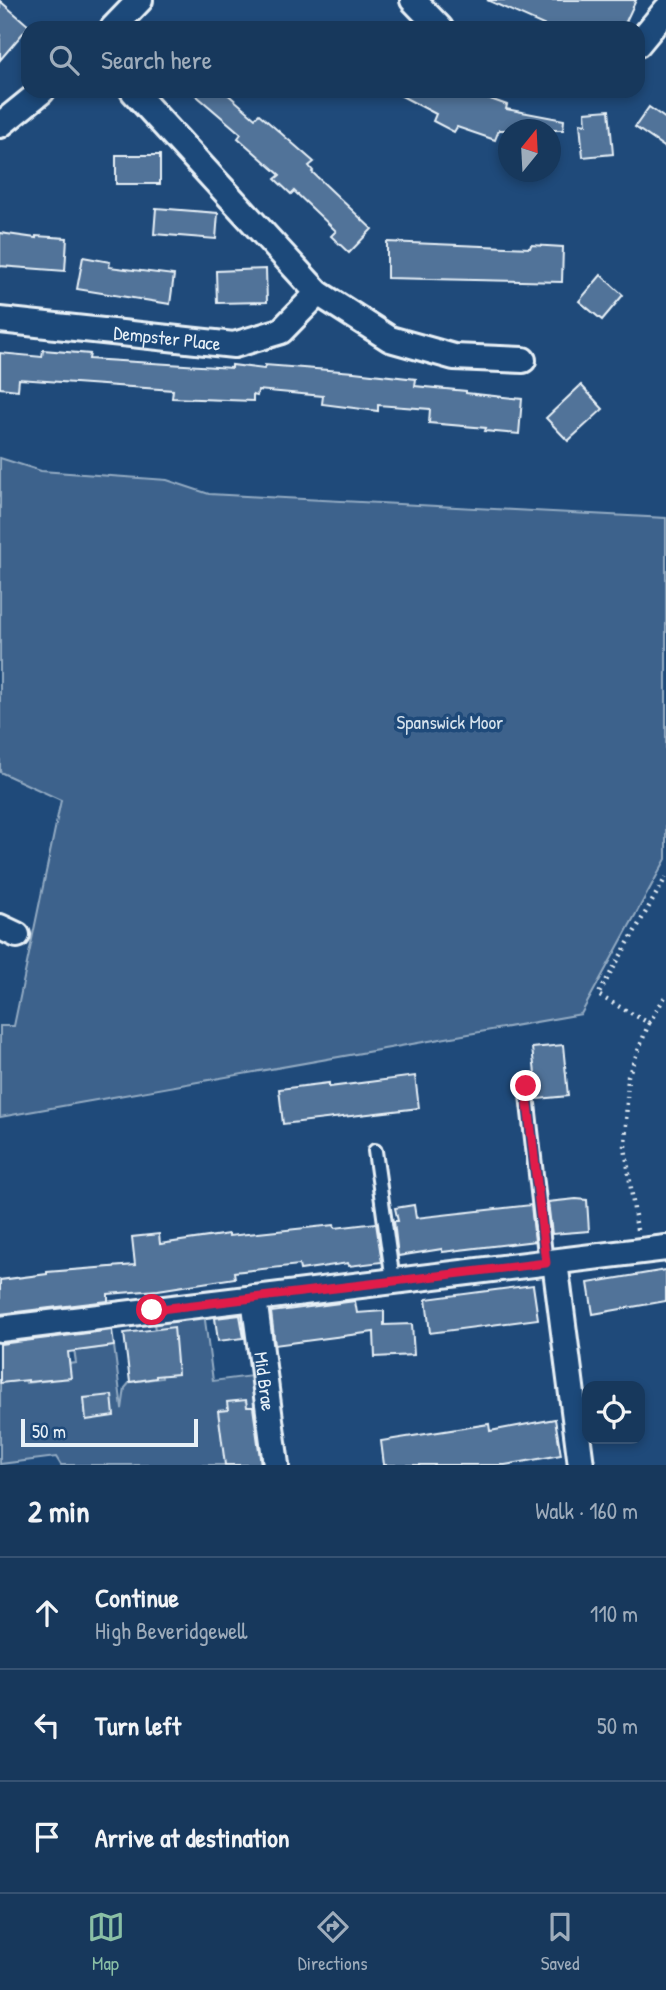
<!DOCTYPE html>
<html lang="en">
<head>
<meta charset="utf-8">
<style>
  body { margin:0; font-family:"Patrick Hand",sans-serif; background:#244365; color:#f1f3f6 }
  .controls { position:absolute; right:21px; bottom:21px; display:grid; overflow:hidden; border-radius:14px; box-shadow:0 4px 10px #0003 }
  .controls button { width:63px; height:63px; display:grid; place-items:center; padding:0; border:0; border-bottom:2px solid #365272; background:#17385c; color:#f1f3f6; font:35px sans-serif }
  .compass { position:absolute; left:498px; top:119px; width:63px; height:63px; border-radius:50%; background:#17385c; box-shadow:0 4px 10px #0003; rotate:18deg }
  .scale { position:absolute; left:21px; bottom:18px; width:177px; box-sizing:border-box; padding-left:7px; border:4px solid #e8f1f8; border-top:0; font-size:19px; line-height:24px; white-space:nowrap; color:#e8f1f8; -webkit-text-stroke:5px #1f4a7a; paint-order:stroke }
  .stop { position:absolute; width:21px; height:21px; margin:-16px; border:5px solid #e11d48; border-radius:50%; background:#fff }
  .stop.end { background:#e11d48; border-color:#fff; box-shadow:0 2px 7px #0008 }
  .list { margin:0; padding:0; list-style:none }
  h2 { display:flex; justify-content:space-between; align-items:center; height:91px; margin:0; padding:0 28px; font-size:30px }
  h2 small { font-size:23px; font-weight:400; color:#9eacbb }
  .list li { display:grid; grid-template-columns:46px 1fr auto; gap:21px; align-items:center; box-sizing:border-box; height:112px; padding:0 28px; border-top:2px solid #365272 }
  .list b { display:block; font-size:26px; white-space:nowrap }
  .list p { margin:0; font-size:23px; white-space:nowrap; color:#9eacbb }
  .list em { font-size:23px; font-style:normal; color:#9eacbb }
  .icon { flex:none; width:38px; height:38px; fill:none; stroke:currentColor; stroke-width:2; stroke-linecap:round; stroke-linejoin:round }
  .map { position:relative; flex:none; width:666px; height:1465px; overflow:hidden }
  .search { position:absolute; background:#17385c; box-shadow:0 4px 10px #0003; left:21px; right:21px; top:21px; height:77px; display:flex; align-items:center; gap:18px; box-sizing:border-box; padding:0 24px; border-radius:21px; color:#9eacbb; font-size:26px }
  .sheet { height:427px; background:#17385c }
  nav { display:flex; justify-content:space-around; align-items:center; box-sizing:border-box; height:98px; border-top:2px solid #365272; background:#17385c; font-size:19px; color:#9eacbb }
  nav a { display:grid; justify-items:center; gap:4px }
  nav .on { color:#8abfa5 }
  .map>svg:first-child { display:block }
  .green { fill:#3c628c; stroke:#92aac2; stroke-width:2 }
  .building { fill:#517399; stroke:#e8f1f8; stroke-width:2 }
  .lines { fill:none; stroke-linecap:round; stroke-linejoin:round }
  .lane-casing { stroke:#e8f1f8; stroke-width:18 }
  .street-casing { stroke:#e8f1f8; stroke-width:30 }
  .path { stroke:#e8f1f8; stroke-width:4.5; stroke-dasharray:2 5; stroke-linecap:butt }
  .lane { stroke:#1f4a7a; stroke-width:12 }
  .street { stroke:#1f4a7a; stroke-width:24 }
  .route { stroke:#e11d48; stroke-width:9 }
  .labels { text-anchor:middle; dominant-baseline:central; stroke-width:7; stroke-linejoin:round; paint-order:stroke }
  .street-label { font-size:19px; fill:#e8f1f8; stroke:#1f4a7a }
  .park-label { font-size:19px; fill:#d7e3ed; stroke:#1f4a7a }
</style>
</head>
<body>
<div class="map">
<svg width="666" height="1465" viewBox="0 0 666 1465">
  <rect width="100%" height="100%" fill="#1f4a7a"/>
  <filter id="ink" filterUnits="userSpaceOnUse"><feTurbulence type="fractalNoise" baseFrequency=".0143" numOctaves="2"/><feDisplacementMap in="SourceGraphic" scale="14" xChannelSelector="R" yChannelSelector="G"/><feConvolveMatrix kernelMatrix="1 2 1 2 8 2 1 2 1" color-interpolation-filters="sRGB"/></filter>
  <g filter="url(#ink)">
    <g class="green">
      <polygon points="0,458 41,471 167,480 209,494 666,518 666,859 581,1014 0,1117 0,1026 14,1026 61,800 0,772"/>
      <polygon points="203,1305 213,1381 259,1375 270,1465 61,1465 56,1457 0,1464 0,1383 25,1380 26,1383 51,1380 50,1366 76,1363 73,1342 85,1350 114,1346 122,1409 125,1388 130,1382 162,1378 152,1310"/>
    </g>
    <g class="building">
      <polygon points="487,0 636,0 623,28 550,28"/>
      <polygon points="0,1 29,26 0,60"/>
      <polygon points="191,91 224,91 255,118 259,114 314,162 309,166 313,171 312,172 372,229 349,253 331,236 336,231 294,191 291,194 275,179 280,175 238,138 241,134"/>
      <polygon points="392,91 468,91 507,105 506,109 564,120 563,130 499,130 495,140 457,127 454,132 433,121 436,114"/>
      <polygon points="649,107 666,119 666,148 635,127"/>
      <polygon points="609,110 613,154 583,157 580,123 586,124 585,112"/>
      <rect x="116" y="155" width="44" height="29"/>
      <polygon points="156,208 218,213 216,239 154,234"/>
      <polygon points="0,233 36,238 36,236 67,238 65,271 0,266"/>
      <polygon points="387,242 530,248 531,245 563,247 562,282 387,278"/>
      <polygon points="83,257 110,262 109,267 174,275 170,304 77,289"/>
      <polygon points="266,269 267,302 217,303 216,271"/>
      <polygon points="601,275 623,295 602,320 579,301"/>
      <polygon points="43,350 90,354 89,359 232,368 232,365 264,369 265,365 354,372 416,379 415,386 466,391 466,393 522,399 519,434 485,431 486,428 429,423 430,409 378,405 378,411 322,404 323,396 258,390 257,396 253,395 253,401 172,398 173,390 19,379 18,390 0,388 0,353 42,357"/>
      <polygon points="581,385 603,409 568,441 546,418"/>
      <polygon points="563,1045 568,1096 538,1099 532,1048"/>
      <polygon points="415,1076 419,1108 283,1124 279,1089 329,1083 329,1087"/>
      <polygon points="576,1199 587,1200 589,1231 552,1234 548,1202"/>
      <polygon points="414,1205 416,1218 531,1205 535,1241 442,1252 442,1249 398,1256 394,1221 398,1221 395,1208"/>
      <polygon points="376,1223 382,1262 349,1266 348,1263 300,1270 299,1265 234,1272 235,1278 158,1290 108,1294 108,1301 0,1314 0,1280 47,1274 47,1272 135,1265 132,1237 159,1234 160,1244 229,1234 229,1236 334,1225 335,1228"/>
      <polygon points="666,1270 666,1301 593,1314 588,1283"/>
      <polygon points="533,1285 538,1319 430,1333 426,1299"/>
      <polygon points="355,1301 357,1313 384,1311 384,1325 412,1324 414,1355 375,1357 374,1332 275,1345 271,1312"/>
      <polygon points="240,1315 244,1338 218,1341 215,1318"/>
      <polygon points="174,1327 178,1374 156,1376 156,1378 130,1382 124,1333"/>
      <polygon points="112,1330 114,1346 68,1352 71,1378 28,1382 28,1380 0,1383 0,1344"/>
      <polygon points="112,1395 114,1416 86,1420 84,1398"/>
      <polygon points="246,1400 247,1407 253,1407 261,1465 225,1465 218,1411 228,1410 227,1402"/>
      <polygon points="555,1419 561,1455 505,1465 384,1465 381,1441 489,1424 490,1431"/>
    </g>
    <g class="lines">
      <g class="lane-casing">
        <g id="lane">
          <polyline points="526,1086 546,1263"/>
          <polyline points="375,1151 393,1281"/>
        </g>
      </g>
      <g class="street-casing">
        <g id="street">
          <polyline points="413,0 440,28"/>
          <polyline points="113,28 140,0"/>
          <polyline points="638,44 666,10"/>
          <polyline points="133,91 318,293 390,339 454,357 523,360"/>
          <polyline points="0,125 42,91"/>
          <path id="s1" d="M 0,320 L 234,345 L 281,331 L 318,293"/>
          <polyline points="0,927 17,935"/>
          <polyline points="555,1262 581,1465"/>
          <path id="s2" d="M 254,1298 L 276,1465"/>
          <polyline points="0,1329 666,1248"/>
        </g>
      </g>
      <g class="path">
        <polyline points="649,1023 666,995"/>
        <polyline points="637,1230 625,1147 628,1076 649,1023 598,995 666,877"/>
      </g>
      <use href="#lane" class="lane"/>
      <use href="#street" class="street"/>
    </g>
  </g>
  <g class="lines" filter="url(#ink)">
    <polyline class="route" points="152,1310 546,1263 526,1086"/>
  </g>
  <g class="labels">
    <g class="street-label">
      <text stroke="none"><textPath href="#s1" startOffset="168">Dempster Place</textPath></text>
      <text stroke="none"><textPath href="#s2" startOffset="84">Mid Brae</textPath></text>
    </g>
    <g class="park-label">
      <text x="450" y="722">Spanswick Moor</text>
    </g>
  </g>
</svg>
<div class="controls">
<button><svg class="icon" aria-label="locate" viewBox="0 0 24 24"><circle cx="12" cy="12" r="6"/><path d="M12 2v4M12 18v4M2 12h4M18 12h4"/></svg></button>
</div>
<svg class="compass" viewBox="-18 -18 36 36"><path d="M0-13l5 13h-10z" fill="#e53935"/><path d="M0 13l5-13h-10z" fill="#9eacbb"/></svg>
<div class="scale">50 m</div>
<div class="stop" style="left:152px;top:1310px"></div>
<div class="stop end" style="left:526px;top:1086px"></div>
<div class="search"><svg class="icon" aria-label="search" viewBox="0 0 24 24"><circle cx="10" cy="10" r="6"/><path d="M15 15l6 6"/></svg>Search here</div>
</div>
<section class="sheet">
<h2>2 min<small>Walk · 160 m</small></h2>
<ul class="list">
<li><svg class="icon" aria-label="ahead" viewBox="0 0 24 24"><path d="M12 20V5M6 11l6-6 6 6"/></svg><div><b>Continue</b><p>High Beveridgewell</p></div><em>110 m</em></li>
<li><svg class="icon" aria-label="left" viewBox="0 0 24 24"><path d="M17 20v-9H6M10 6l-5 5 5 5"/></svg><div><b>Turn left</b></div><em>50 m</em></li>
<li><svg class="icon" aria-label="arrive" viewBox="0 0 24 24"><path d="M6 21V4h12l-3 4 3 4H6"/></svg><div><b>Arrive at destination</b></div></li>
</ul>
</section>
<nav>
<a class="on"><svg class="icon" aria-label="map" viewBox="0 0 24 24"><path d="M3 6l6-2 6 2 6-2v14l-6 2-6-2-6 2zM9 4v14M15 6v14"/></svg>Map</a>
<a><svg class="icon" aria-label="directions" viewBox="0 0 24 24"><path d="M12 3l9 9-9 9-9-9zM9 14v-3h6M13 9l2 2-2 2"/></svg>Directions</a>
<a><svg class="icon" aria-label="saved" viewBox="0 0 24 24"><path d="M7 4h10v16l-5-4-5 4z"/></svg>Saved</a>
</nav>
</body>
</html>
